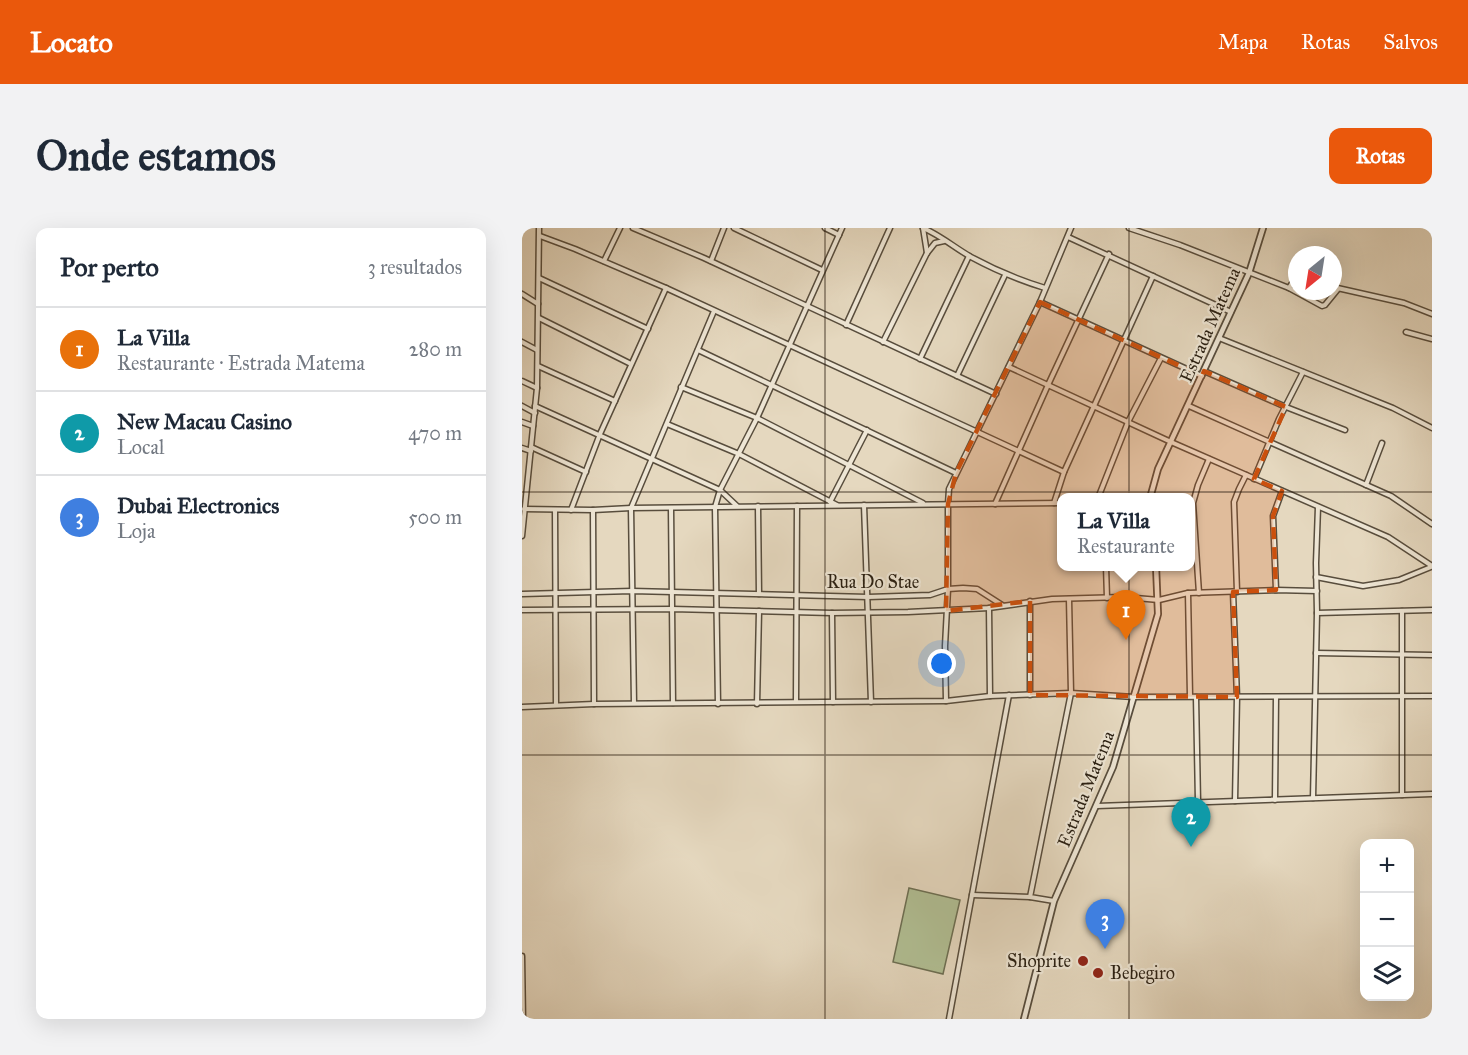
<!DOCTYPE html>
<html lang="pt">
<head>
<meta charset="utf-8">
<style>
  body { margin:0; font-family:"IM FELL Great Primer",serif; background:#f2f2f3; color:#1f2937 }
  .controls { position:absolute; right:18px; bottom:18px; display:grid; overflow:hidden; border-radius:12px; box-shadow:0 6px 24px #0002 }
  .controls button { width:54px; height:54px; display:grid; place-items:center; padding:0; border:0; border-bottom:2px solid #e0e1e3; background:#fff; color:#1f2937; font:30px sans-serif }
  .compass { position:absolute; left:766px; top:18px; width:54px; height:54px; border-radius:50%; background:#fff; box-shadow:0 6px 24px #0002; rotate:210deg }
  .you { position:absolute; left:420px; top:436px; width:21px; height:21px; margin:-15px; border:4px solid #fff; border-radius:50%; background:#1a73e8; box-shadow:0 0 0 9px #1a73e833 }
  .badge { display:grid; place-items:center; width:39px; height:39px; border-radius:50%; background:#ea580c; color:#fff; font-size:20px; font-weight:700 }
  .pin { position:absolute; translate:-50% -50px; filter:drop-shadow(0 2px 3px #0008) }
  .pin::after { content:''; position:absolute; top:32px; width:21px; height:18px; background:inherit; clip-path:polygon(0 0,100% 0,50% 100%) }
  .popup { position:absolute; left:535px; top:265px; width:138px; height:78px; box-sizing:border-box; display:grid; place-content:center; border-radius:12px; background:#fff; filter:drop-shadow(0 2px 4px #0005); font-size:20px; white-space:nowrap; color:#747a83 }
  .popup b { font-size:22px; color:#1f2937 }
  .popup::after { content:''; position:absolute; left:50%; top:100%; margin-left:-12px; border:12px solid transparent; border-top-color:#fff }
  .list { margin:0; padding:0; list-style:none }
  h2 { display:flex; justify-content:space-between; align-items:center; height:78px; margin:0; padding:0 24px; font-size:26px }
  h2 small { font-size:20px; font-weight:400; color:#747a83 }
  .list li { display:grid; grid-template-columns:39px 1fr auto; gap:18px; align-items:center; box-sizing:border-box; height:84px; padding:0 24px; border-top:2px solid #e0e1e3 }
  .list b { display:block; font-size:22px; white-space:nowrap }
  .list p { margin:0; font-size:20px; white-space:nowrap; color:#747a83 }
  .list em { font-size:20px; font-style:normal; color:#747a83 }
  .icon { flex:none; width:33px; height:33px; fill:none; stroke:currentColor; stroke-width:2; stroke-linecap:round; stroke-linejoin:round }
  .map { position:relative; flex:none; width:910px; height:791px; overflow:hidden; border-radius:12px }
  header { display:flex; align-items:center; gap:36px; box-sizing:border-box; height:84px; padding:0 30px; background:#ea580c; color:#fff }
  header strong { font-size:28px }
  nav { display:flex; gap:33px; margin-inline-start:auto; font-size:21px }
  .intro { display:flex; align-items:center; justify-content:space-between; box-sizing:border-box; height:144px; padding:0 36px }
  h1 { margin:0; font-size:42px }
  .button { padding:15px 27px; border-radius:12px; background:#ea580c; color:#fff; font-size:21px; font-weight:700 }
  main { display:flex; gap:36px; padding:0 36px }
  aside { flex:1; background:#fff; border-radius:12px; box-shadow:0 6px 24px #0002 }
  .map>svg:first-child { display:block }
  .green { fill:#b1bf94; stroke:#6d6f53; stroke-width:1.5 }
  .lines { fill:none; stroke-linecap:round; stroke-linejoin:round }
  .minor-casing { stroke:#584d3d; stroke-width:7 }
  .tertiary-casing { stroke:#584d3d; stroke-width:8 }
  .minor { stroke:#eee6d5; stroke-width:4 }
  .tertiary { stroke:#eee6d5; stroke-width:4.5 }
  .marked { fill:#cb500d; fill-opacity:0.2; stroke:#cb500d; stroke-width:4.5; stroke-dasharray:12 8; stroke-linejoin:round }
  .grid { fill:none; stroke:#291f12; stroke-width:1.5; stroke-opacity:0.55 }
  .poi-dot { fill:#8f2418; stroke:#eee6d5; stroke-width:2 }
  .labels { text-anchor:middle; dominant-baseline:central; stroke-width:4.5; stroke-linejoin:round; paint-order:stroke }
  .street-label { font-size:18px; fill:#291f12; stroke:#eee6d5 }
  .poi-label { font-size:18px; fill:#291f12; stroke:#eee6d5; text-anchor:end }
</style>
</head>
<body>
<header>
<strong>Locato</strong>
<nav><a>Mapa</a><a>Rotas</a><a>Salvos</a></nav>
</header>
<div class="intro"><h1>Onde estamos</h1><a class="button">Rotas</a></div>
<main>
<aside>
<h2>Por perto<small>3 resultados</small></h2>
<ul class="list">
<li><span class="badge" style="background:#e8710a">1</span><div><b>La Villa</b><p>Restaurante · Estrada Matema</p></div><em>280 m</em></li>
<li><span class="badge" style="background:#0f9aa8">2</span><div><b>New Macau Casino</b><p>Local</p></div><em>470 m</em></li>
<li><span class="badge" style="background:#3f7fe0">3</span><div><b>Dubai Electronics</b><p>Loja</p></div><em>500 m</em></li>
</ul>
</aside>
<div class="map">
<svg width="910" height="791" viewBox="0 0 910 791">
  <rect width="100%" height="100%" fill="#e5d8bf"/>
  <filter id="stains"><feTurbulence type="fractalNoise" baseFrequency=".00333" numOctaves="4"/><feColorMatrix values="0 0 0 0 .2 0 0 0 0 .09 0 0 0 0 .02 0 0 0 .5 -.17"/></filter>
  <radialGradient id="worn" r=".72"><stop offset=".6" stop-color="#630" stop-opacity="0"/><stop offset="1" stop-color="#630" stop-opacity=".3"/></radialGradient>
  <polygon class="green" points="387,660 438,672 421,746 371,734"/>
  <g class="lines">
    <g class="minor-casing">
      <g id="minor">
        <polyline points="111,0 182,30 474,166"/>
        <polyline points="212,0 300,42"/>
        <polyline points="303,0 317,7"/>
        <path d="M 401,0 C 418,7 433,20 449,29 C 473,42 497,52 523,60"/>
        <polyline points="401,0 405,25"/>
        <polyline points="607,0 658,17 767,60 800,78 803,77 816,61"/>
        <polyline points="18,8 53,21 144,60 542,244"/>
        <polyline points="546,9 709,84"/>
        <polyline points="82,33 98,0"/>
        <polyline points="189,33 202,0"/>
        <polyline points="17,50 126,101"/>
        <polyline points="811,59 882,75 910,86"/>
        <polyline points="767,60 775,47"/>
        <polyline points="0,66 16,76"/>
        <polyline points="518,74 680,148"/>
        <polyline points="17,90 109,136"/>
        <polyline points="324,97 368,0"/>
        <polyline points="884,104 910,111"/>
        <polyline points="697,110 871,180 910,200"/>
        <polyline points="0,114 15,122"/>
        <polyline points="361,114 405,25 413,15 422,13"/>
        <polyline points="176,122 434,245"/>
        <polyline points="398,131 447,28"/>
        <polyline points="16,138 93,173"/>
        <polyline points="487,139 649,214 866,309 910,338"/>
        <polyline points="682,143 764,179 823,202"/>
        <polyline points="435,148 483,47"/>
        <polyline points="0,153 15,160"/>
        <polyline points="159,159 235,190 401,275"/>
        <polyline points="0,178 13,185"/>
        <polyline points="13,178 198,262 215,278"/>
        <polyline points="667,178 869,268 910,296"/>
        <polyline points="0,194 11,198"/>
        <polyline points="145,196 217,226 315,277"/>
        <polyline points="9,219 64,244"/>
        <polyline points="0,220 9,223"/>
        <polyline points="732,251 757,191 781,144"/>
        <polyline points="844,257 860,215"/>
        <polyline points="576,270 606,194 639,130"/>
        <polyline points="308,274 345,202"/>
        <polyline points="532,275 542,244 631,48"/>
        <polyline points="473,276 526,157 587,26"/>
        <polyline points="342,277 349,474"/>
        <polyline points="236,278 237,366"/>
        <polyline points="149,280 151,475"/>
        <polyline points="2,281 71,282 109,280 540,275"/>
        <polyline points="33,282 34,477"/>
        <polyline points="49,282 78,206 144,60"/>
        <polyline points="71,282 72,476"/>
        <polyline points="0,308 15,160 17,0"/>
        <polyline points="584,338 585,370"/>
        <polyline points="794,349 841,358 877,352 909,339"/>
        <polyline points="754,362 751,288 760,263"/>
        <polyline points="711,364 715,469 713,573"/>
        <polyline points="715,364 712,274 717,261 724,247"/>
        <polyline points="666,365 668,468"/>
        <polyline points="677,365 671,275 676,257 687,231"/>
        <polyline points="0,366 110,363 346,369 408,367 426,361 441,360 455,361 480,377"/>
        <polyline points="508,373 508,467"/>
        <polyline points="467,380 468,468"/>
        <polyline points="0,382 150,381 310,385 386,384 467,380 530,371 602,369 637,372 666,365 754,362 795,363"/>
        <polyline points="880,383 880,567"/>
        <polyline points="310,385 311,474"/>
        <polyline points="795,385 910,382"/>
        <polyline points="794,425 910,427"/>
        <polyline points="674,469 676,574"/>
        <polyline points="274,473 275,278"/>
        <polyline points="424,473 423,418 426,361 426,276 427,261 518,74 549,0"/>
        <polyline points="112,475 109,280 192,83"/>
        <polyline points="196,476 193,279 198,262 235,190 320,0"/>
        <polyline points="235,476 237,383"/>
        <polyline points="0,479 72,476 424,473 468,468 549,465 612,469 910,468"/>
        <polyline points="791,570 795,385 794,335 796,279"/>
        <polyline points="753,572 754,469"/>
        <polyline points="575,578 910,566"/>
        <polyline points="450,667 508,669"/>
        <polyline points="532,673 508,669 549,465 547,371"/>
        <polyline points="0,728 1,791"/>
        <polyline points="427,791 487,467"/>
      </g>
    </g>
    <g class="tertiary-casing">
      <g id="tertiary">
        <polyline points="628,270 636,241 727,45 741,0"/>
        <polyline points="502,791 532,673 591,539 636,386 634,338"/>
      </g>
    </g>
    <use href="#minor" class="minor"/>
    <use href="#tertiary" class="tertiary"/>
  </g>
  <path class="marked" d="M 518,74 L 680,148 L 682,143 L 764,179 L 732,251 L 760,263 L 751,288 L 754,362 L 711,364 L 715,469 L 508,467 L 508,373 L 424,383 L 426,276 L 434,245 Z"/>
  <path class="grid" d="M 303,0 L 303,791M 607,0 L 607,791M 0,264 L 910,264M 0,527 L 910,527"/>
  <g class="poi-dot">
    <circle cx="561" cy="733" r="6"/>
    <circle cx="576" cy="745" r="6"/>
  </g>
  <g class="labels">
    <g class="street-label">
      <text transform="translate(688 97) rotate(-66)">Estrada Matema</text>
      <text x="351" y="354">Rua Do Stae</text>
      <text transform="translate(564 561) rotate(-68)">Estrada Matema</text>
    </g>
    <g class="poi-label">
      <text x="549" y="733">Shoprite</text>
      <text x="588" y="745" text-anchor="start">Bebegiro</text>
    </g>
  </g>
  <rect width="100%" height="100%" filter="url(#stains)"/>
  <rect width="100%" height="100%" fill="url(#worn)"/>
</svg>
<div class="controls">
<button>+</button>
<button>−</button>
<button><svg class="icon" aria-label="layers" viewBox="0 0 24 24"><path d="M12 4l9 5-9 5-9-5zM3 14l9 5 9-5"/></svg></button>
</div>
<svg class="compass" viewBox="-18 -18 36 36"><path d="M0-13l5 13h-10z" fill="#e53935"/><path d="M0 13l5-13h-10z" fill="#747a83"/></svg>
<div class="you"></div>
<div class="pin badge" style="left:604px;top:412px;background:#e8710a">1</div>
<div class="popup"><b>La Villa</b>Restaurante</div>
<div class="pin badge" style="left:669px;top:619px;background:#0f9aa8">2</div>
<div class="pin badge" style="left:583px;top:721px;background:#3f7fe0">3</div>
</div>
</main>
</body>
</html>
